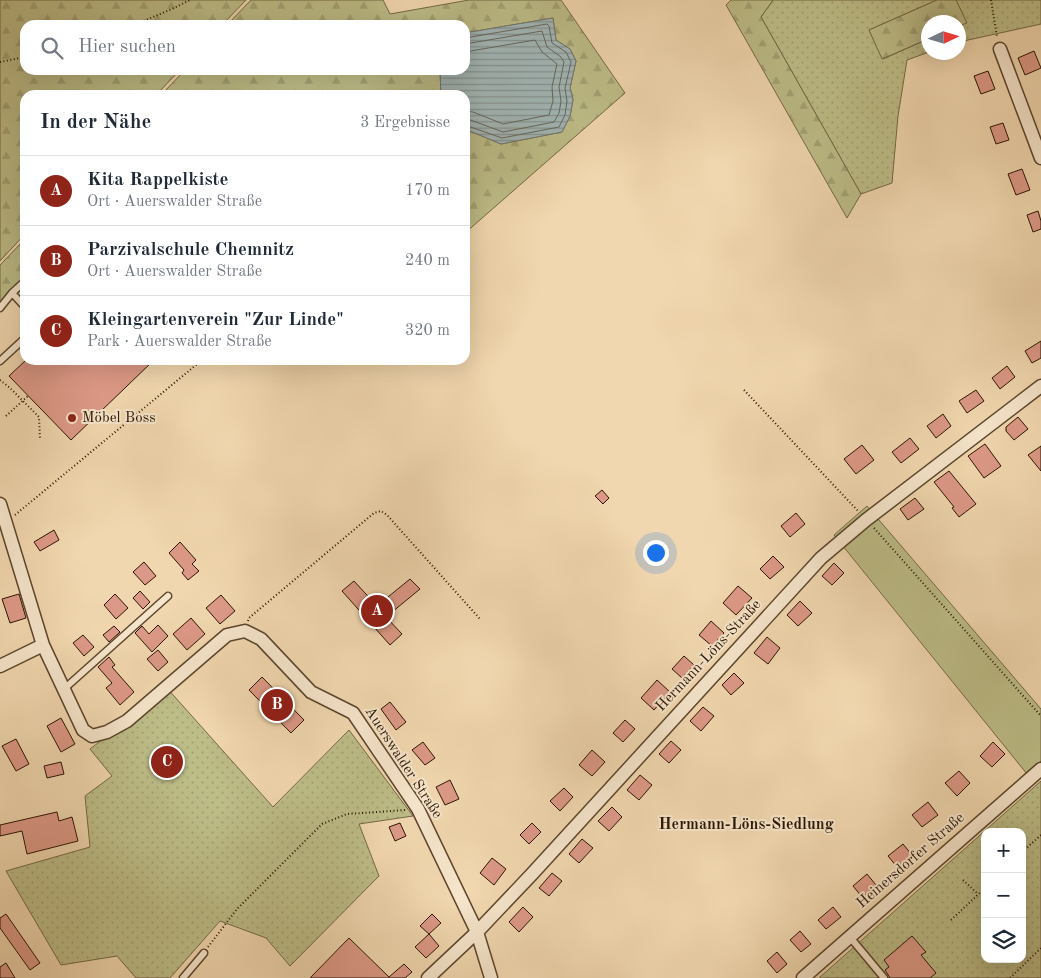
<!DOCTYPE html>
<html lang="de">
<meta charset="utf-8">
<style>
body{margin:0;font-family:"Old Standard TT",serif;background:#f6f6f7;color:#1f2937}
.controls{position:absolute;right:15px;bottom:15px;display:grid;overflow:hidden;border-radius:10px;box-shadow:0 5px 20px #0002}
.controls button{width:45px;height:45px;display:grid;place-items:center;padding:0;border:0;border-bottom:1px solid #e0e1e3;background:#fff;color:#1f2937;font:25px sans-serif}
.compass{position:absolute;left:921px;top:15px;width:45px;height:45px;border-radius:50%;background:#fff;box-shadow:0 5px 20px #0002;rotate:86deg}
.you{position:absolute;left:655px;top:552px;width:18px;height:18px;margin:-12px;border:4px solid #fff;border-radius:50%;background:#1a73e8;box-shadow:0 0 0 8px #1a73e833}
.badge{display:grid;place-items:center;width:32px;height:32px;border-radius:50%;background:#8f2418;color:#fff;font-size:16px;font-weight:700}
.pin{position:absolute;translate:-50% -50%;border:2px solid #fff;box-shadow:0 1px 5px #0006}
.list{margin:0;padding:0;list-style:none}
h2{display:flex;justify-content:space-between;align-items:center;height:65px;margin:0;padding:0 20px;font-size:21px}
h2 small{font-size:16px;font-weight:400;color:#747a83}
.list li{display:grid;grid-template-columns:32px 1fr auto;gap:15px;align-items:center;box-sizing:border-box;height:70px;padding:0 20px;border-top:1px solid #e0e1e3}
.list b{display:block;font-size:19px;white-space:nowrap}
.list p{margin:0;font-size:16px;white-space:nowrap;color:#747a83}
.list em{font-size:16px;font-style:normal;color:#747a83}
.icon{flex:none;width:28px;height:28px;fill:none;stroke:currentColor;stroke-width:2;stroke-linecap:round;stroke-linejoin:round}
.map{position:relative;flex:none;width:1041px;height:978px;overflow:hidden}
.search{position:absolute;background:#fff;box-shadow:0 5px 20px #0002;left:20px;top:20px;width:450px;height:55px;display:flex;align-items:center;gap:12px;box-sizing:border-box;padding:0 18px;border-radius:15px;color:#747a83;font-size:19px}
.panel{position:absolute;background:#fff;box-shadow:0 5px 20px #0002;left:20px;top:90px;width:450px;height:275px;border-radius:15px}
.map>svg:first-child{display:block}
.grass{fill:url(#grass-dots);stroke:#746945;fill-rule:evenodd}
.forest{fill:url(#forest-firs);stroke:#746945}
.park{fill:#bdbd88;stroke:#746945}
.water{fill:url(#water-rules);stroke:#72766f}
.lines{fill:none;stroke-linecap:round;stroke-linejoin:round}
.shore{stroke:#66665c;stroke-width:1}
.building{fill:#dd9987;stroke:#2b1502}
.service-casing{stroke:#5c462d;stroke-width:9}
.minor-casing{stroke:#5c462d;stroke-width:15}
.path{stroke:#2b1502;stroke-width:2;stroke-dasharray:1 2.5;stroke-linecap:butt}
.service{stroke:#f6e5cb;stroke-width:6}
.minor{stroke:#f6e5cb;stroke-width:12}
.poi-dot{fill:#8f2418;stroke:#f6e5cb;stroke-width:2}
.labels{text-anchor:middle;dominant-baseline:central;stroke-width:4;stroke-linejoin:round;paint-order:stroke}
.poi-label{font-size:15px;fill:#2b1502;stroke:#f6e5cb;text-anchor:start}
.street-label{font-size:15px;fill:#2b1502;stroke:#f6e5cb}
.neighbourhood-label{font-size:16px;font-weight:bold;fill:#2b1502;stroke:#f6e5cb}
</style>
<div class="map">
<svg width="1041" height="978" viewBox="0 0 1041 978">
<defs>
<pattern id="grass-dots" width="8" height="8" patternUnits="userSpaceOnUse" patternTransform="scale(1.25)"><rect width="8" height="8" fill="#bdbd88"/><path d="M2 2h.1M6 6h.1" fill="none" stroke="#a3a274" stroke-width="1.8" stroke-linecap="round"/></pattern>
<pattern id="forest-firs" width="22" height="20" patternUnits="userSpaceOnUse" patternTransform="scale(1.25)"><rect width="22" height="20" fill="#bdbd88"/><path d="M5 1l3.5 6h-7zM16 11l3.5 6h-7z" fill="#a3a274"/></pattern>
<pattern id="water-rules" width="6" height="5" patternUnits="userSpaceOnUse" patternTransform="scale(1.25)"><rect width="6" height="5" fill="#a1b6b7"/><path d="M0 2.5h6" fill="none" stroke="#839393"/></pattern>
</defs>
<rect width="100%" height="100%" fill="#f1d7af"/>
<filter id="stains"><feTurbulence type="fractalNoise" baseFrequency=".004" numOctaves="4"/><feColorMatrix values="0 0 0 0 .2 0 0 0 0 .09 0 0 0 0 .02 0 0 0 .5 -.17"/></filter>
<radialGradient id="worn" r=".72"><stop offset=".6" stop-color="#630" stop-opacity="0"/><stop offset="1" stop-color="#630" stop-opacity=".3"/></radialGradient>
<path class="grass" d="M773,0H937L869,30L883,59L928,39L929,52L907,60L898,116L892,183L861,194L761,17Z
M956,0H1041V24L959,42V26L966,22Z
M166,687L273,807L349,730L413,816L359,824L379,876L290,966L266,938L220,921L170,978H136L117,956L61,965L6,871L90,847L85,796L112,776L90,749L127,721Z
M1041,781V978H819ZM985,832H1022V959H985Z"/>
<path class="forest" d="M0,0H246L222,25H25V70H180L156,95H25V234L0,261Z
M251,0H383L390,14L469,0H561L625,93L465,233V129L501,144L562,132L570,116L573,100L570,88L576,61L570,49L556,40L553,18L465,33V25H227Z
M731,0H773L761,17L861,194L847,218L726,5Z
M937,0H956L967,23L959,26L958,22H928V39L882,59L869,30Z
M185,70H440L441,95H161Z
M25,239V281L0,304V265Z"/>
<path class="park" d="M867,506L1041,709V761L1027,774L834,535Z"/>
<path class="water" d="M553,18L556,40L570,49L576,61L570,88L573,100L570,116L562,132L501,144L465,129V95H441L440,70H465V33Z"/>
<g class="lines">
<path class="shore" d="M465,38L547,24L549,26L552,43L566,52L571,62L565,88L567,101L565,115L559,127L502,138L465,125
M465,44L542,31L547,47L561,57L564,62L559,87L561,101L559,113L554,122L503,132L465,118
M465,52L535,40L542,52L557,64L552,87L553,101L549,115L503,124L473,112L465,111"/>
</g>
<path class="building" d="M1034,51L1041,68L1025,75L1018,58Z
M988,71L995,89L981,94L974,76Z
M1003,123L1009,140L996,144L990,127Z
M1022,169L1030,190L1016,195L1008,174Z
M1038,211L1041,221V229L1033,232L1027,215Z
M1041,341V358L1032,363L1025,351Z
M26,360H154L71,440L9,376Z
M1007,366L1015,377L1000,389L992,378Z
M976,390L984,401L967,413L959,401Z
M943,414L951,426L936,438L927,426Z
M1018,417L1028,429L1014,440L1006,431V427Z
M910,438L919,449L901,463L892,452Z
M985,444L1001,466L984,478L968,456Z
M862,445L874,460L856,474L844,459Z
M1041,446V471L1028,455Z
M949,471L976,504L959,517L952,508L954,507L934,482Z
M602,490L609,498L603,504L595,496Z
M915,498L924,509L908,520L900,509Z
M796,513L805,524L790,537L781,526Z
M54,530L59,540L40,551L34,542Z
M180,542L196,560L192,564L199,571L188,580L182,573L184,570L169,553Z
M773,556L784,567L770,579L760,569Z
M144,562L156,576L145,585L133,572Z
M834,563L844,573L832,585L822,576Z
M410,579L420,589L386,617L402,634L390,645L342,591L354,581L377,606Z
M738,586L752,598L736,615L723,603Z
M140,591L150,602L143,609L133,598Z
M19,594L26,618L10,623L2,599Z
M115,594L128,608L116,619L104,605Z
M221,595L235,611L220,624L206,608Z
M800,601L812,613L798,626L787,615Z
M191,618L205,634L187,650L173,634Z
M711,621L724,633L712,646L699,635Z
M158,625L168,636L152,652L135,633L142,626L149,634Z
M114,626L120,632L109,642L103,635Z
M83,635L94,647L84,656L73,643Z
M767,637L780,648L768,664L754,653Z
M158,650L168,662L158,671L147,659Z
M684,656L694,665L682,678L672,669Z
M109,657L115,665L112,667L134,692L120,705L106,688L112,683L98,667Z
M734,673L744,683L731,695L722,685Z
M262,677L304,720L291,733L249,690Z
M657,680L670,692L654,710L641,698Z
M390,702L406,722L396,730L381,709Z
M703,707L714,716L701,731L690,721Z
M61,718L75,744L61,752L47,726Z
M625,720L635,729L623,742L613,733Z
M16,739L29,764L16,771L2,746Z
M671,741L681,750L669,763L659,754Z
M423,742L435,758L425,765L412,750Z
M993,742L1005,754L992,767L980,756Z
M592,750L605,762L592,776L579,765Z
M61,762L64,774L47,778L44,766Z
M959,771L970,783L957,796L945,783Z
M640,775L652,785L639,800L627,790Z
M450,780L459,799L445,805L436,787Z
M564,788L573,797L560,811L550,801Z
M928,802L938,815L922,827L912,815Z
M612,807L622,817L609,831L598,821Z
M57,812L59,821L72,817L78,841L27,854L22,831L0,836V825Z
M400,823L406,836L395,841L389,827Z
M532,823L541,832L529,844L520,835Z
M582,839L593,848L579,863L569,854Z
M903,844L912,855L897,867L888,856Z
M492,858L506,869L494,885L480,873Z
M552,873L562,881L549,896L539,888Z
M867,874L876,885L862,897L853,886Z
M523,907L533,917L519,932L509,922Z
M833,907L841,917L826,929L818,920Z
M6,914L40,963L30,970L0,928V918Z
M432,914L441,923L429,934L420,926Z
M800,931L811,944L801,952L790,940Z
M429,934L439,946L426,958L415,947Z
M912,936L926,952L921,955L936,973L930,978H890L885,970L889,967L884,960Z
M349,938L389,977L404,964L412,972L405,978H310Z
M777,952L787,964L777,973L767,961Z
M6,963L15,978H0V967Z"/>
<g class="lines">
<defs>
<path id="service" d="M12,293L25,307
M0,308L12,293L25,281
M0,361L25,338
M64,689L168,596
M849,936L884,978
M183,978L204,953"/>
<path id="minor" d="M1000,49L1041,158
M0,504L43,645L83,730L92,736L107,732L127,721L227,635L245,631L261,639L311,692L353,713L418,809L477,932L491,978
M0,666L43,645
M428,978L477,932L532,874L821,558L866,520L1041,386
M803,978L1041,769"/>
</defs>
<use href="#service" class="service-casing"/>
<use href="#minor" class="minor-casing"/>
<path class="path" d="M991,0L997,37
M134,25L172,9L190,0
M0,62L25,57
M0,380L10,388L39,417L40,439
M744,390L859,512
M6,416L28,396
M15,515L202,360
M874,528L1041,716
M248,621L249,618L374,513L381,511L387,515L480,619
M1022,852L1041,835
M963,880L978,894
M951,920L985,888
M208,947L237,909L322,824L347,814L405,810
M1010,978L1041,948"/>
<use href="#service" class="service"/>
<use href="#minor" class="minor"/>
</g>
<circle class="poi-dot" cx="72" cy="418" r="5"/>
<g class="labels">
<g class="poi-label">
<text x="82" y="418">Möbel Boss</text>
</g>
<g class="street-label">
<text transform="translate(709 656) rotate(-47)">Hermann-Löns-Straße</text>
<text transform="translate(403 763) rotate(57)">Auerswalder Straße</text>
<text transform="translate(911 861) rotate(-41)">Heinersdorfer Straße</text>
</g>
<g class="neighbourhood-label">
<text x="746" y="825">Hermann-Löns-Siedlung</text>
</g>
</g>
<rect width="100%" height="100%" filter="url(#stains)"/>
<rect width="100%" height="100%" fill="url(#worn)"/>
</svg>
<div class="controls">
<button>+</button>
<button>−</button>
<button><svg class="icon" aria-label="layers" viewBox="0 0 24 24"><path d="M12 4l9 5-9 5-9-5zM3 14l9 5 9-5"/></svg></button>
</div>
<svg class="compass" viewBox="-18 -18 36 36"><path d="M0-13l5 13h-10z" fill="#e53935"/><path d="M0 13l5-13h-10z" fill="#747a83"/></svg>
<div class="you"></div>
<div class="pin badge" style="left:377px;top:611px">A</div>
<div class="pin badge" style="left:277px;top:705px">B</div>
<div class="pin badge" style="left:167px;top:762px">C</div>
<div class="search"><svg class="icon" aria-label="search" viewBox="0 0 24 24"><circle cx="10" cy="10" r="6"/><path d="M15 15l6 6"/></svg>Hier suchen</div>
<section class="panel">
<h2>In der Nähe<small>3 Ergebnisse</small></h2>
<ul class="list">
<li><span class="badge">A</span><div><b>Kita Rappelkiste</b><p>Ort · Auerswalder Straße</p></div><em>170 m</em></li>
<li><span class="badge">B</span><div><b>Parzivalschule Chemnitz</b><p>Ort · Auerswalder Straße</p></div><em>240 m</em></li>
<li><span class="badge">C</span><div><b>Kleingartenverein &quot;Zur Linde&quot;</b><p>Park · Auerswalder Straße</p></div><em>320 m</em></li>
</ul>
</section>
</div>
